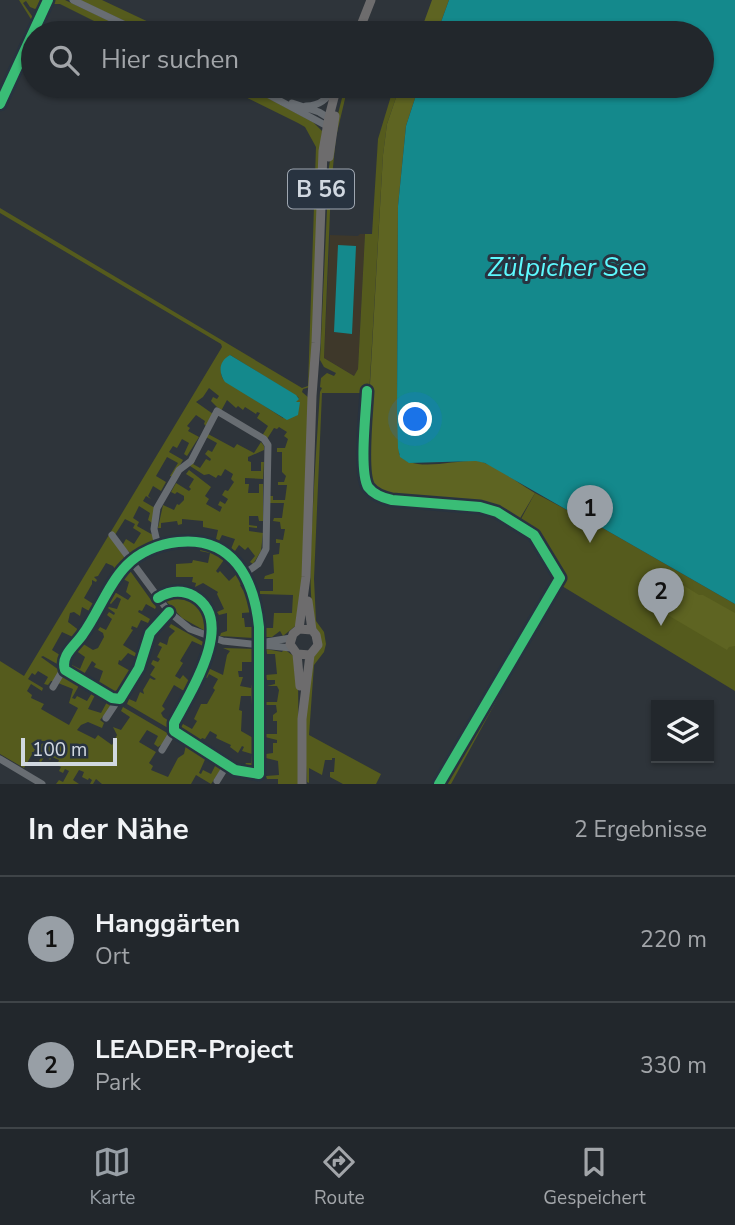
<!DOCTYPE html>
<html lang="de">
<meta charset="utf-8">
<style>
body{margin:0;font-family:"Nunito Sans",sans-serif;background:#2e3338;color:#f1f3f6}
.controls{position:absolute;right:21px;bottom:21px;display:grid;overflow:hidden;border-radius:0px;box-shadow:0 2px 5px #0004}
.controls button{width:63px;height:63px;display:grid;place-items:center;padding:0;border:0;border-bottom:2px solid #3f4448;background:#22272c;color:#f1f3f6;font:35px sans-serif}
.scale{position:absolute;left:21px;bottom:18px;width:96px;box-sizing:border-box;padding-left:7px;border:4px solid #d1d8e0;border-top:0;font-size:19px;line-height:24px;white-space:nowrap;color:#d1d8e0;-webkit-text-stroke:5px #283340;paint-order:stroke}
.you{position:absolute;left:416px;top:420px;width:24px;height:24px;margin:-18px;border:5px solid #fff;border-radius:50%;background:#1a73e8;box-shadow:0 0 0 10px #1a73e833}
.badge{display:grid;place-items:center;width:46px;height:46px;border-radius:50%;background:#989fa6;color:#111;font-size:23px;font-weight:700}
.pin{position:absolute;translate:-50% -58px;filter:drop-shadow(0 2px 4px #0008)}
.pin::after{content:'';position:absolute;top:37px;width:24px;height:21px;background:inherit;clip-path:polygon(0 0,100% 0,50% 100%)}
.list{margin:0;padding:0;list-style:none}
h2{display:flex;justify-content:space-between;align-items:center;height:91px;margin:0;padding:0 28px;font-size:30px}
h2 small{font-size:23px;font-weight:400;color:#a2a5a9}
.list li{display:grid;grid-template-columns:46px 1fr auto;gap:21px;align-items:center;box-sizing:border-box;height:126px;padding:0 28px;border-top:2px solid #3f4448}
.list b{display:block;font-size:26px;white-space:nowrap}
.list p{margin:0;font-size:23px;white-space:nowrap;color:#a2a5a9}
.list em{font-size:23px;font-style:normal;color:#a2a5a9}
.icon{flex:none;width:38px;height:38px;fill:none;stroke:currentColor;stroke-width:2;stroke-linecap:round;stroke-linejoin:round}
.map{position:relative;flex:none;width:735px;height:784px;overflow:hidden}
.search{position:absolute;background:#22272c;box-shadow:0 2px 5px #0004;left:21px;right:21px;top:21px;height:77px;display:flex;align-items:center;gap:18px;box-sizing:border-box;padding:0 24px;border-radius:38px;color:#a2a5a9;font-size:26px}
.sheet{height:343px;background:#22272c}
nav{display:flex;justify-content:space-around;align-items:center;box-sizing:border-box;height:98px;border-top:2px solid #3f4448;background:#22272c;font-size:19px;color:#a2a5a9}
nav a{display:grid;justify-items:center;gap:4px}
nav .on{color:#989fa6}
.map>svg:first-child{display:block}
.industrial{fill:#3e382a}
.green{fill:#555b1d;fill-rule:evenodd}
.forest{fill:#5e6422}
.water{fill:#14898c}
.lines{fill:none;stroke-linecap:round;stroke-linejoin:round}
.minor{stroke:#686d72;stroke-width:7}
.major{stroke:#6d6c6d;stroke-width:9}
.cycleway-casing{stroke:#283340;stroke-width:15}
.cycleway{stroke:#3abd76;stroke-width:10}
.labels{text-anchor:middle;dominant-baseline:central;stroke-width:6;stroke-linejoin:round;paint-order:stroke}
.shield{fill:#283340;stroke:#9ea6b0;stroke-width:2}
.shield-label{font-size:23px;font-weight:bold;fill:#d1d8e0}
.water-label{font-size:26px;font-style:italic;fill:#5df8fd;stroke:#283340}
</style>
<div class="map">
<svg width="735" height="784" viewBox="0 0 735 784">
<rect width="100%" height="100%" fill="#2e343a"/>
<path class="industrial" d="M360,234H365L358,369L354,376L324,358L330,235L358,236Z"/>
<path class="green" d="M19,0H43L40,6L35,9L30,7L26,1L23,3L34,19V26L37,28L51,0H65L135,33H118L60,4H53L46,11L36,33H33V39L0,110V97L34,24Z
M80,0H102L172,33H150Z
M223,86H245L313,122L322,131L310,387L303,389L302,392L309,398L303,575L299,623L283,636L280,631L272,637H261V628H273L274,613H292L293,595L260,594V591H273V579H264L265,576L274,573L273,555L279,554L280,543H276V539L283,540L285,529H281L280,522L273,521L274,518H282L284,503H270V496H273V500H285L287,485H278V482H284L286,476L282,472V452H277V448H285L288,439L284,436L287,432L279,427L277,429L274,428L267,439L262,436L268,426L257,418L260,413L257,412L256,414L245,407L243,410L238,406L236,408L227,400L221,411L211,401L213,397L217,399L219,396L209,388L203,397L196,402L213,414L206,426L204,424L205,421L196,415L187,426L190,428L188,431L199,437L187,456L184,454L189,443L182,439L177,448L173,446L169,452L183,460L173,477L170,476L178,463L167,457L156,476L166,482L161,491L153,486L148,496L151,499L146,496L143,501L155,508L152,523L148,520L150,513L139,506L133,518L139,522L137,526L153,535L154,542L133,555L122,546L126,539L134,544L141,533L133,528L135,524L125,519L113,538C124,556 129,554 117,572L113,566L106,563L98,576L94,577L97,580L96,582L92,580V584L84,598L95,605L91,612L82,607L80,616L74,612L70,613L68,622L80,631L75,638L62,632L52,650L63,657L59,665L43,656L41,657L59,670L54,681H51L48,685L44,684L48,677L38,671L35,675L32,673L28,679L43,688L42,691L31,684L27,691L32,695L31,698L44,704L41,709L69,725L78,708L69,703L73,689L58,683L62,675L66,673L81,682L72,698L75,699L77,696L87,701L92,693L95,695L88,709L101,713L107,702L101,698L103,694L112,700L113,704L100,720L104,723L102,728L88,722L81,725L77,730L95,739L98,735L112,745L117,735L113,727L121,730L130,717L121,711L123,707L169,734L164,743L158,747L154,744L158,736L147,730L139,742L156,752L149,763L153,766L151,770L168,777L178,758L184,754L186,745L179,741L181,739L207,755L199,773L201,774L203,770L211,774L217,762L223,767L211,784L196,775L191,784H102L96,779L93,784H90L92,780L89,778L88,780L82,777L84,772L79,770L73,780L79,784H56L59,780L63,782L69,771L65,769L63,773L59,771L61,767L57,765L59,760L52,757L50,760L46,755L41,762L39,761L43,754L37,751L39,747L37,746L24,768L0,754V661L24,676L222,347L221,344L0,213V208L302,388L308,386L316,147L305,127L298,123ZM230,355L298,397L299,399L296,400L283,418L223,379L221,374Z
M345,86H348L336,137L331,187L324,358L354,376L358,369L365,234H372L378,139L394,86H400L387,124L383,155L365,464L393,498L480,504C494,507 509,520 521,519L535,493L567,510L573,511L735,604V691L562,586L528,643L451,784H432L554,577C537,548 528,528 496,515C465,503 370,520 361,480L365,393H322L314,579L316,621L324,632L326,644L324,652L314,665L309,735L381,774L376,784H343L330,777V772H334L335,758H332V760H325L322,775L309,768V783L307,782L304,732L311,659L320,649C308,608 310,569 312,527C314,482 317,437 320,392L322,388L320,387L321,378L327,373L334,376L336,373L324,367L320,360L329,167L336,122Z
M208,434L234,448L237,444L254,453L261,442L264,446V450L248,457V461L251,462V471H261V462H264L263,479L245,478V484H249L248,493H259V484H263V521H259L258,516H249V525L257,526V528L249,527V531L263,533L261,551L253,564L250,562L255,556L248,547L245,550L239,545L235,551L231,549L235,539L222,535L219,541L216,539L218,530L203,527V521L182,519V524L178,525L177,521L161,523V528H158L163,505L174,510L177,504L179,505L184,500V496L177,492L175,494L171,492L176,483L189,491L191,489L189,487L194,479L186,474L189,470L211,487L205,496L209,499L206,504L220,512L222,507L218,505L220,501L225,504L228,499L222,495L225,490L228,491L234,482L231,479L233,474L225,469L221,476L218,475L216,478L209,474L204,475L190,466L193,459L195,461L193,464L200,468L206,459L210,461L211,459L205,454L208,450L212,452L217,443L206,437Z
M202,546L226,557L216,571L218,573L220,571L229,581L240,571L246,581L240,585L243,590L249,587L255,612L242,613V618H244L245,627H256V637L254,638L220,636L221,633L227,631V613L219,615L217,612L224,609L217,594L218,592L203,583L195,587L196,583L192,582L193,577H176V564L192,563L193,560L208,563L210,553L200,551Z
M128,568L156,607L155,609L146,604L142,611L139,610L138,612L150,619L148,623L141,620L137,628L132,626L131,629L133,630L123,645L139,655L138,658L128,653L121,661L119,660L118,664L132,672L121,692L117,690L114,694L98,685L103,671L94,667L96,664L92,661L83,676L70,669L72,665L80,669L85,657L75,650L80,642L93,650L98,648L104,637L103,633L98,630L100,627L106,630L112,619L107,615L109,612L114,615L115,613L108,608L109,607L117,609L121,599L117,597L111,604L107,601L113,591L128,600L131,596L126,592L129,582L121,578L115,585Z
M178,593C201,602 208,608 209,633L182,618L164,599L166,596Z
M171,624L205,643L203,646L192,641L180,661L183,663L175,676L180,679L183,675L189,681L195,670L198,672L184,700L180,698L184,691L174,685L162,706L165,709L161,713L163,717L169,721L173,714L175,716L168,728L127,704L129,699L136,702L140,692L144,694L143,690L150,678L154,680L156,679L150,675L155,667L151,664L153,660L158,662L160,659L157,657L162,647L158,645L160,642L167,645L169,637L175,631L169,627Z
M223,648L256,649V665H253V662H242V671H238L239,677H243L240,686L251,688L252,684H256L254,688L255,705H252L251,696H241L239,710L242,711L241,731L255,739V765H250V770L238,767L240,764L244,766L246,763H251L252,754L242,751L244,747L242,746L238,753L230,747L231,745L216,738L217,735L210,731L205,739L202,738L199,742L179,731L183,724L192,729L197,721L194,719L201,704H207L215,690L213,688L218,679L209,674L207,678L203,676L206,667L223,675L227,655L230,651Z
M266,649L282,652L284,649L295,657L298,674L299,784H278V779H267L266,776L279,775L278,761L266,758V754L273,753V743H277V740L261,736V725H264V734H277V721H273V715L277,712L276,705H265V702H277L279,690L277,686H267L275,684V680H267L265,675L277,674L275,654H267Z"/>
<path class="forest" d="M432,0H449L437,33H420Z
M400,86H419L406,126L398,206L397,384L399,454C411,474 457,459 478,461C495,464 519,484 535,493L519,520L480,504L407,500L380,493L370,486L367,479L366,454L383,155L387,124Z
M662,585L675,589L683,585L699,595H703L735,613V646L729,647L727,650L649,604L648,597Z"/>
<path class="water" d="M449,0H735V604L573,511L567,510L485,463L476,461L409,463L400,457L398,448L397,411L398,206L406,126L419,86H702V33H437Z
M338,245L356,246L352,334L334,332Z
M230,355L296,395L299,399L296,402H300L298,415L287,420L225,382C218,372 219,361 230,355Z"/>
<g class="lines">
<path class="minor" d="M73,0L142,33
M252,86L327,126L332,125
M292,103L319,112L332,120
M306,106C320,106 328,99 334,86
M112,535L169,612L190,629L223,641L291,648
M158,546L154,529L157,508L179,470L191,461L217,411L264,439L268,445L266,549L258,564L244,574
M158,598C169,591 181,589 194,596C237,621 190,693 174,723V731L235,770L259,774V627C254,579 233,536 178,542C159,544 139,552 126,566C109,583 97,615 83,634C76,645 60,655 65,670L112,698L120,699L139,668L150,633L169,612
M266,642L291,638
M53,687L64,668
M106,718L118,700
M162,750L174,730
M0,759L42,784
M217,781L227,765"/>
<path class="major" d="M358,33L371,0
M329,157L335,116
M308,601L312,630L316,635L318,645L310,655L297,654L290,644L293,634L299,629L312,630
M299,629L306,577L312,396L316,343L323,151L329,117L337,86
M297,654L300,686
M302,784V719L310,655"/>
<defs>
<path id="cycleway" d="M0,104L48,0
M367,391C366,412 359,471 368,487C374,495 383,498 392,500L480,507L497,512L534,535L560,578L439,784
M158,598C169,591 181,589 194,596C237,621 190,693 174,723V731L235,770L259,774V627C254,579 233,536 178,542C159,544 139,552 126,566C109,583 97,615 83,634C76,645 60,655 65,670L112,698L120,699L139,668L150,633L169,612"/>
</defs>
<use href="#cycleway" class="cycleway-casing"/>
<use href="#cycleway" class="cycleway"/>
</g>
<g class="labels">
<rect class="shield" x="288" y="169.5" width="66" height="39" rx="5"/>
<g class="shield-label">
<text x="321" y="189">B 56</text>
</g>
<g class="water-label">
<text x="567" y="267">Zülpicher See</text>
</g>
</g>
</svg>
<div class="controls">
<button><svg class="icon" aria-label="layers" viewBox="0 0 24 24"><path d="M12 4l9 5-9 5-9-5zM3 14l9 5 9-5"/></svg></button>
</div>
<div class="scale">100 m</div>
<div class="you"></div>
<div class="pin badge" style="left:590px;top:543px">1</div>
<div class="pin badge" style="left:661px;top:626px">2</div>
<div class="search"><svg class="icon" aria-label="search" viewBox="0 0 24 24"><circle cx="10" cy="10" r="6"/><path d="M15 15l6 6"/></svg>Hier suchen</div>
</div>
<section class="sheet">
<h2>In der Nähe<small>2 Ergebnisse</small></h2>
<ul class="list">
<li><span class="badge">1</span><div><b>Hanggärten</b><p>Ort</p></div><em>220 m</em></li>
<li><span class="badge">2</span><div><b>LEADER-Project</b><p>Park</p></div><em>330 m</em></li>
</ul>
</section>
<nav>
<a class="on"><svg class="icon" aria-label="map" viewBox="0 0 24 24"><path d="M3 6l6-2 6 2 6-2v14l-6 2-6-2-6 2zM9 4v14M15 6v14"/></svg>Karte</a>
<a><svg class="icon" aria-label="directions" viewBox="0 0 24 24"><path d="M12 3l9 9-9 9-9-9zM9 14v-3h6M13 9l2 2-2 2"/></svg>Route</a>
<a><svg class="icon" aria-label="saved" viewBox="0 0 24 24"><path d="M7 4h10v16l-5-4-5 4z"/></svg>Gespeichert</a>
</nav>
